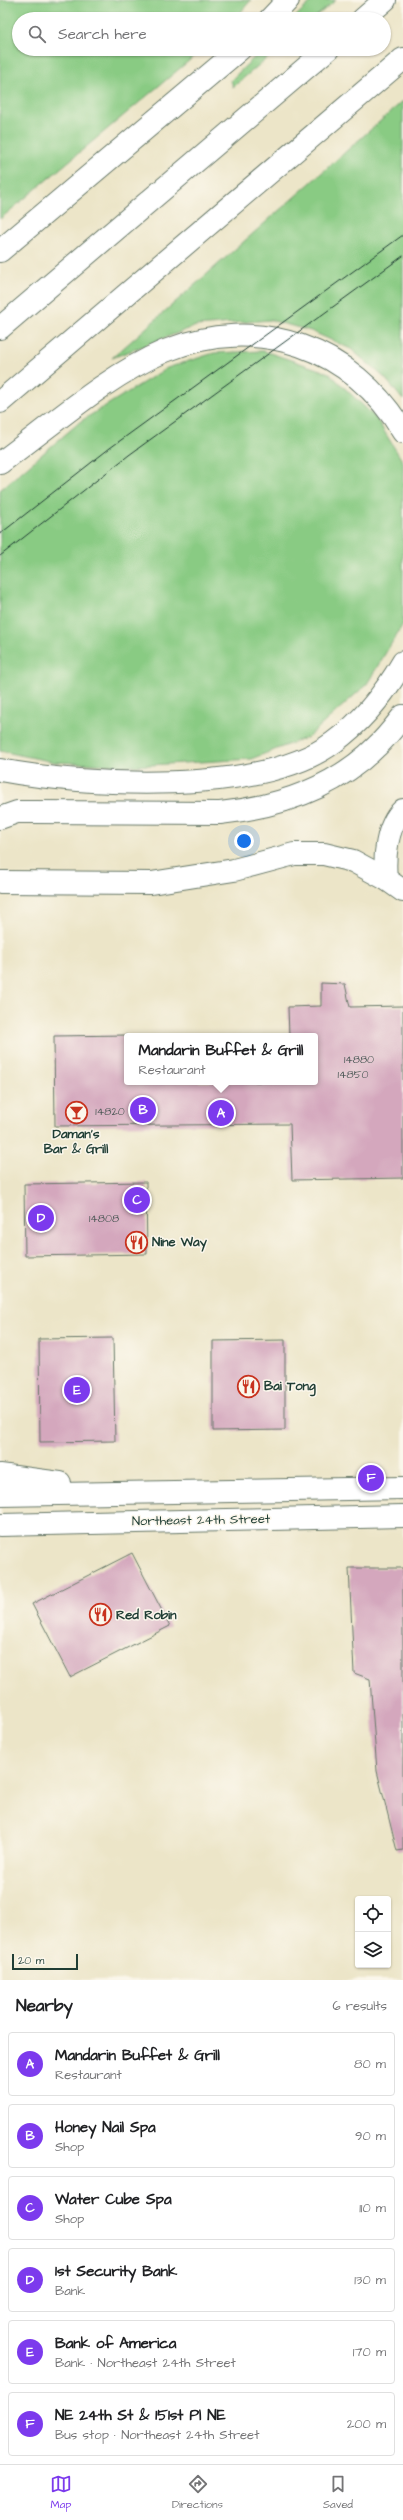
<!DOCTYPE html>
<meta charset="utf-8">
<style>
body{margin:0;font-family:"Architects Daughter",sans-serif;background:#f2f2f2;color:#202124}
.controls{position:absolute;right:12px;bottom:12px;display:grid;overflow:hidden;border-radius:4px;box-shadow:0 1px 3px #0004}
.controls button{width:36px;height:36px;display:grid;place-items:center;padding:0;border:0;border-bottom:1px solid #e0e0e0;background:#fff;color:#202124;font:20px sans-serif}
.scale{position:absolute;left:12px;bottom:10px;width:66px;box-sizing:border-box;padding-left:4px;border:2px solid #1f3d34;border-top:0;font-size:11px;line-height:14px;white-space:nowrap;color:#1f3d34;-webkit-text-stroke:3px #fbf7ec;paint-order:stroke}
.you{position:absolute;left:244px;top:841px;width:14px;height:14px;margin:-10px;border:3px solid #fff;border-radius:50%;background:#1a73e8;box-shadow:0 0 0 6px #1a73e833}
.badge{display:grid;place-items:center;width:26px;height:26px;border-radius:50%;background:#7c3aed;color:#fff;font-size:13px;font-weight:700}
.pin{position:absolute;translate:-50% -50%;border:2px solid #fff;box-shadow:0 1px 4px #0006}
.popup{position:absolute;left:124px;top:1033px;width:194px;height:52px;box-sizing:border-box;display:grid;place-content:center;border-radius:4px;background:#fff;filter:drop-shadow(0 1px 3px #0005);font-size:13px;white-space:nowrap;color:#757577}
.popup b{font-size:15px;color:#202124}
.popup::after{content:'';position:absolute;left:50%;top:100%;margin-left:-8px;border:8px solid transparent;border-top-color:#fff}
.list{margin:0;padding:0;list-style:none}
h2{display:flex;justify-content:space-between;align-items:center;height:52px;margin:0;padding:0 16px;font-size:17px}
h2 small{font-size:13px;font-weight:400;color:#757577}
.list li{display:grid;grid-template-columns:26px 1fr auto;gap:12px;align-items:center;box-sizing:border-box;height:64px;margin:0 8px 8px;padding:0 8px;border:1px solid #e0e0e0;border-radius:4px}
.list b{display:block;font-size:15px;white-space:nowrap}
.list p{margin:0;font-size:13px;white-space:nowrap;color:#757577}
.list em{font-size:13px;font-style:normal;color:#757577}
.icon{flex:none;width:22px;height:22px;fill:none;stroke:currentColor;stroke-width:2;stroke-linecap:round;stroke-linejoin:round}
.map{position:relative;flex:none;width:403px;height:1980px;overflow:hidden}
.search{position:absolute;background:#fff;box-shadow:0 1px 3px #0004;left:12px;right:12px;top:12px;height:44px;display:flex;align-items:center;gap:10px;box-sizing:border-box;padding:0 14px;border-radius:22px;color:#757577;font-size:15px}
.sheet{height:484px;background:#fff}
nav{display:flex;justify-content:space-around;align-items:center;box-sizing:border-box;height:56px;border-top:1px solid #e0e0e0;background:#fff;font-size:11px;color:#757577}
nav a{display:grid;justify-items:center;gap:2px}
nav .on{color:#7c3aed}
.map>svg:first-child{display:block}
.green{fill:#89cb83;stroke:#54845c}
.building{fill:#d4a7bd}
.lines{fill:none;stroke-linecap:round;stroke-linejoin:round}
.tertiary-casing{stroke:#677868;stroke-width:24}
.secondary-casing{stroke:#677868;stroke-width:24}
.motorway-casing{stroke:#677868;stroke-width:24}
.tertiary{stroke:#fff;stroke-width:22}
.secondary{stroke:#fff;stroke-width:22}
.motorway{stroke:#fff;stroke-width:22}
.tram{stroke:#1f3d34;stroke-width:1}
.labels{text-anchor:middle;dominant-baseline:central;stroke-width:3;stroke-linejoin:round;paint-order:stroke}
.number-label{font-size:11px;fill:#4c5856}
.poi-label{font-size:13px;font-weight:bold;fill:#1f3d34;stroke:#fbf7ec;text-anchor:start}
.street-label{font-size:13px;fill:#1f3d34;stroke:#fbf7ec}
</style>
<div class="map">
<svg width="403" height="1980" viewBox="0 0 403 1980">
<rect width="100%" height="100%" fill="#fbf7ec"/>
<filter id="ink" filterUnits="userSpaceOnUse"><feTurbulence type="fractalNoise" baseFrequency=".025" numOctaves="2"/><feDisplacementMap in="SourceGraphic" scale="8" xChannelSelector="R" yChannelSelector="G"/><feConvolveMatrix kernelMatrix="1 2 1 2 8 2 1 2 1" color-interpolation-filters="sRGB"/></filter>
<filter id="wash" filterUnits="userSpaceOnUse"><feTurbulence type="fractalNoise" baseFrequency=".012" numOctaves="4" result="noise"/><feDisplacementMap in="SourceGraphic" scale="16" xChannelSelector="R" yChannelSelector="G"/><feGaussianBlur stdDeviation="0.9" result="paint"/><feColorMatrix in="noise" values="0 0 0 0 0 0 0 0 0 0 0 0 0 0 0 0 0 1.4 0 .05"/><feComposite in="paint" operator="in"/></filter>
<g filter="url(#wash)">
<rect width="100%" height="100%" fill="#ece5c8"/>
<path class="green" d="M0,0H251L235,19H19V49H203L0,219Z
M313,0H336L313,19H293Z
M263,49H278L233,87L231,80Z
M403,101V400L385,378L351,349L311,331L270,320L196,326L112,358Z
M264,351L329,373L376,418L403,462V624L367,684L308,737L251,759L133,766L54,762L0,751V490L81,421L167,368L214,353Z"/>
<g id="blocks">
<path class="building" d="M321,983L345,984L350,1007L403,1006V1178L292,1180L290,1124L55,1126L54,1036L127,1035V1082H315V1036H289L288,1007L321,1006Z
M146,1182L147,1254L25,1256L24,1184Z
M113,1338L115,1441L40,1442L39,1339Z
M285,1340V1430L213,1431V1341Z
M132,1553L170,1626L70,1677L32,1604Z
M349,1568H403V1850L397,1851L377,1771L370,1679L354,1673Z"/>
</g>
</g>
<g filter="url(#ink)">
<use href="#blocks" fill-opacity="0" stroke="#677868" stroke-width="1"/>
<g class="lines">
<defs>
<path id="tertiary" d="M403,810C386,826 384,858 386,879L403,891"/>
<path id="secondary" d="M0,1475L60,1483
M0,1495L403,1488
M0,1525L403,1516"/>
<path id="motorway" d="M270,19L288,0
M363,19L385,0
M0,251L240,49
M0,328L328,49
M0,402L403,59
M0,463C51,426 106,376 165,351C257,313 353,347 403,432
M0,770C85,786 263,796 334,742C363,721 385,693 403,662
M0,818L17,812H32L220,813C278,807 335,788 377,746C387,737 395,726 403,716
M0,882L151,883L234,870L294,854H324L353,861L386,879"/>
</defs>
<use href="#tertiary" class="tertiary-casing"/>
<use href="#secondary" class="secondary-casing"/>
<use href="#motorway" class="motorway-casing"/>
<use href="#tertiary" class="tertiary"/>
<use href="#secondary" class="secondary"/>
<use href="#motorway" class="motorway"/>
<path class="tram" d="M0,534L110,448L403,235
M0,556L129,455L403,256"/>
</g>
</g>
<defs>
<symbol id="bar-ring" viewBox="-11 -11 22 22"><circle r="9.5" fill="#fbf7ec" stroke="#c8321e" stroke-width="1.5"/><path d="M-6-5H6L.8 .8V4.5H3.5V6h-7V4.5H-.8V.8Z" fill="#c8321e"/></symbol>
<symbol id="restaurant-ring" viewBox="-11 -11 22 22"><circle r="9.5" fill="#fbf7ec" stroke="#c8321e" stroke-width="1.5"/><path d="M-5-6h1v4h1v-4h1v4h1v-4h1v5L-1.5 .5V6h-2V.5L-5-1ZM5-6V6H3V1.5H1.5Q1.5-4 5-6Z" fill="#c8321e"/></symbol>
</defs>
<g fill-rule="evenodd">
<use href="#bar-ring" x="64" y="1100" width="25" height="25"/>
<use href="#restaurant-ring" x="124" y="1230" width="25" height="25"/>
<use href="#restaurant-ring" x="236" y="1374" width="25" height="25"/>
<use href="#restaurant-ring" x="88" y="1602" width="25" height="25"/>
</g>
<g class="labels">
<g class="number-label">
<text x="359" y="1059">14880</text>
<text x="353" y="1074">14850</text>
<text x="110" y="1111">14820</text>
<text x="104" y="1218">14808</text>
</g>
<g class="poi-label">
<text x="76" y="1134" text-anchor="middle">Daman's<tspan x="76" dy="15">Bar &amp; Grill</tspan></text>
<text x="152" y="1242">Nine Way</text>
<text x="264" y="1386">Bai Tong</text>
<text x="116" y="1615">Red Robin</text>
</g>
<g class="street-label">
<text transform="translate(201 1520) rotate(-1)">Northeast 24th Street</text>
</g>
</g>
</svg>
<div class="controls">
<button><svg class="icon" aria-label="locate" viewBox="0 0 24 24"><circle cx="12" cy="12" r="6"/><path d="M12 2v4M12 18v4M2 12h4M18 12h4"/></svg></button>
<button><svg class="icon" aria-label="layers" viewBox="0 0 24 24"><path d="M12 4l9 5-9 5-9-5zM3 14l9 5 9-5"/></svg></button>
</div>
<div class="scale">20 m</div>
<div class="you"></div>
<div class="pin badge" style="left:221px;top:1113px">A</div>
<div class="popup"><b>Mandarin Buffet &amp; Grill</b>Restaurant</div>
<div class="pin badge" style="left:143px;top:1110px">B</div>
<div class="pin badge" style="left:137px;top:1200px">C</div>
<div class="pin badge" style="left:41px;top:1218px">D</div>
<div class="pin badge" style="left:77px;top:1390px">E</div>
<div class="pin badge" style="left:371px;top:1478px">F</div>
<div class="search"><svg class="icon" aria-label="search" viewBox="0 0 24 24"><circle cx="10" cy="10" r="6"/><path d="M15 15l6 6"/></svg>Search here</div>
</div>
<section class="sheet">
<h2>Nearby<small>6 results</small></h2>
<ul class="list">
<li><span class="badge">A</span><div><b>Mandarin Buffet &amp; Grill</b><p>Restaurant</p></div><em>80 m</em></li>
<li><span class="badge">B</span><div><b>Honey Nail Spa</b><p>Shop</p></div><em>90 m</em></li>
<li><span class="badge">C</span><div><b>Water Cube Spa</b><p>Shop</p></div><em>110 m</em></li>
<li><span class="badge">D</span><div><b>1st Security Bank</b><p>Bank</p></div><em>130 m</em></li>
<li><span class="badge">E</span><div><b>Bank of America</b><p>Bank · Northeast 24th Street</p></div><em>170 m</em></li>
<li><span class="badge">F</span><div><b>NE 24th St &amp; 151st Pl NE</b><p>Bus stop · Northeast 24th Street</p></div><em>200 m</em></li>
</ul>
</section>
<nav>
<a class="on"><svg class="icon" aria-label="map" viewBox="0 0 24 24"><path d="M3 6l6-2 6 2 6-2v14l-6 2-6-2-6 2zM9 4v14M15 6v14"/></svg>Map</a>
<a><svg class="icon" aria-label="directions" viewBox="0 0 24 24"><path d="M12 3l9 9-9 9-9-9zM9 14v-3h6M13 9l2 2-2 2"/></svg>Directions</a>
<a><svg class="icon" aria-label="saved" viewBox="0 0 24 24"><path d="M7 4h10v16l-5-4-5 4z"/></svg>Saved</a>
</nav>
